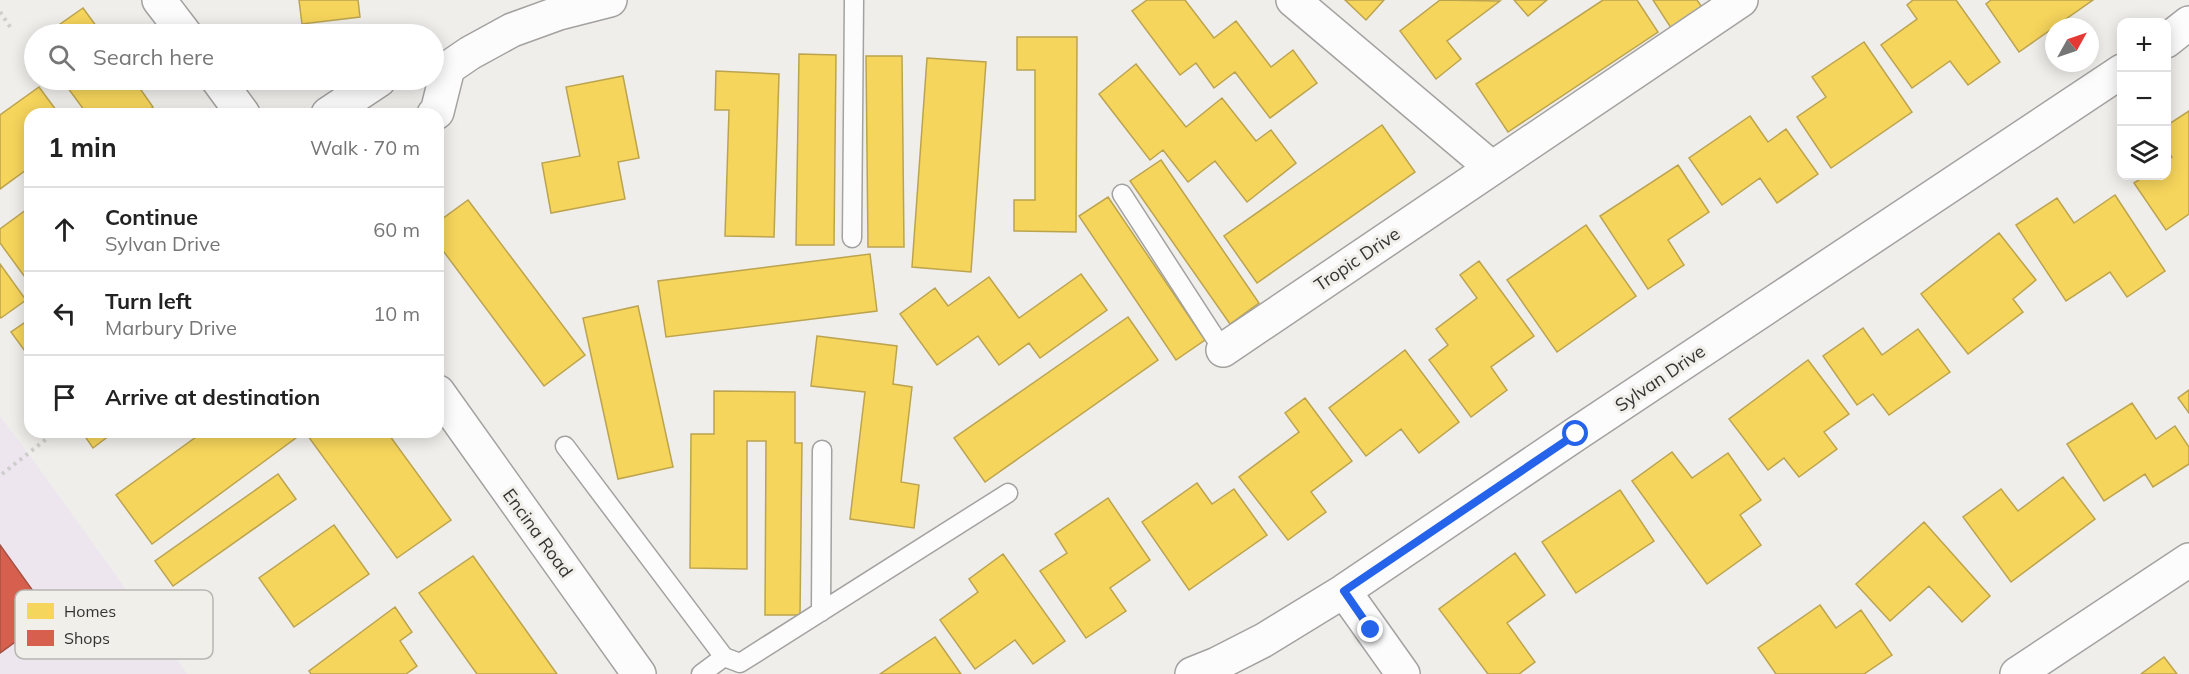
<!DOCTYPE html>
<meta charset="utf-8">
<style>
body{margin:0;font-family:Mulish,sans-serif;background:#f2f2f2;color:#222}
.controls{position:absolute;right:18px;top:18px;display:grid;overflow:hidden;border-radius:12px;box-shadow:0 3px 15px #0003}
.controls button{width:54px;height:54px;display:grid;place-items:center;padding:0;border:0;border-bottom:2px solid #e0e0e0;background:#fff;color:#222;font:30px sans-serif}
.compass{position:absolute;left:2045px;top:18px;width:54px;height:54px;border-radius:50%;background:#fff;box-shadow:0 3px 15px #0003;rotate:50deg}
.stop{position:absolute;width:18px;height:18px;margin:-14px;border:4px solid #2563eb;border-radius:50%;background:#fff}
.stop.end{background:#2563eb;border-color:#fff;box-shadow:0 2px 6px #0008}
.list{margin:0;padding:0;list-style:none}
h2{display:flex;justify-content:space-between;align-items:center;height:78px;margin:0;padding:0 24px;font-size:26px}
h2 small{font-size:20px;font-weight:400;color:#767676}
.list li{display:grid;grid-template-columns:39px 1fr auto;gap:18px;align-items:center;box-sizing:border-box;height:84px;padding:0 24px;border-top:2px solid #e0e0e0}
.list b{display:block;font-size:22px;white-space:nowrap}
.list p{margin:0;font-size:20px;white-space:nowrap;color:#767676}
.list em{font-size:20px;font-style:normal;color:#767676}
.icon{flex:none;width:33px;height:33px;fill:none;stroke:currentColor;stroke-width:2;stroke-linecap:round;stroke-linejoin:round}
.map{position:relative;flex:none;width:2189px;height:674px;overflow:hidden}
.search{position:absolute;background:#fff;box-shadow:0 3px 15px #0003;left:24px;top:24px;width:420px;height:66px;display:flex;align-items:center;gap:15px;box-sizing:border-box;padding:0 21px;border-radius:33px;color:#767676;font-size:22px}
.panel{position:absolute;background:#fff;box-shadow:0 3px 15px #0003;left:24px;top:108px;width:420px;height:330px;border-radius:18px}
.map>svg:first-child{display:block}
.commercial{fill:#ede6ef}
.homes{fill:#f6d55c;stroke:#bca44f;stroke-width:1.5}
.shops{fill:#d6604d;stroke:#a55245;stroke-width:1.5}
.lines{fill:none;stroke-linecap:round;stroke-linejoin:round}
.service-casing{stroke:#a3a2a0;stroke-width:21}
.minor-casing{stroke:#a3a2a0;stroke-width:36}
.path{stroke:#cececd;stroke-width:4;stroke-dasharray:3 4.5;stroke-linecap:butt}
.service{stroke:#fdfcfc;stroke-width:18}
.minor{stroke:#fdfcfc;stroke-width:33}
.route{stroke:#2563eb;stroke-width:8}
.labels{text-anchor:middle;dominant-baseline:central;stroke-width:6;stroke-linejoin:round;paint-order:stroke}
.street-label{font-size:18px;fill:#333331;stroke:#f0efea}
.key{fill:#f0efea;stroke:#b7b7b2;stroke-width:1.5}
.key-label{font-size:16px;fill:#333331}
</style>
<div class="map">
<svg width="2189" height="674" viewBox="0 0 2189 674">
<rect width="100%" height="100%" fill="#efeeeb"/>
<path class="commercial" d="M0,416L30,456L187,674H0Z"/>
<path class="homes" d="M299,0H358L360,17L302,24Z
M1147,0H1185L1214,38L1236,21L1271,67L1293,50L1317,83L1270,118L1235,72L1214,88L1196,63L1180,75L1132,11Z
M1345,0H1384L1366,20Z
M1440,0L1500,1L1447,41L1461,59L1436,79L1400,31Z
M1514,0H1547L1528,16Z
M1603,0H1637L1658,32L1508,132L1476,84Z
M1653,0H1697L1704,10L1673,31Z
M1913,0H1956L2000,62L1968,85L1950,61L1912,88L1881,45L1917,19L1907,5Z
M1991,0H2093L2019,52L1986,4Z
M83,8L102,34H46Z
M1017,37H1077L1076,232L1014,231V200H1035V70H1017Z
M1864,42L1912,112L1831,168L1797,117L1826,97L1812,77Z
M799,54L836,55L834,245H796Z
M866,56H902L904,247H868Z
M927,58L986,62L971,272L912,267Z
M1136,64L1186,127L1222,98L1256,141L1271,130L1296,163L1247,202L1215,161L1188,182L1163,150L1150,160L1099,94Z
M716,71L779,74L774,237L725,236L729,110H715Z
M623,76L639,158L618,162L625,199L551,213L542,163L580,156L566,87Z
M62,80H134L153,107L143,114H87Z
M39,87L59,114H30V167L0,189V115Z
M2189,111V214L2166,230L2134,183L2145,176H2166V161L2172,157L2166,149V126Z
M1750,116L1768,142L1786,129L1818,174L1777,203L1760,178L1722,205L1689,158Z
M1382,125L1415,172L1257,283L1224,236Z
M1161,160L1259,303L1230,324L1130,181Z
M1678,165L1709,212L1668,240L1684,265L1648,289L1600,216Z
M2115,195L2165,271L2127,297L2110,272L2066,301L2016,225L2057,198L2074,223Z
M1108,197L1205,340L1176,360L1079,216Z
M468,200L585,355L544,386L438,244V222Z
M30,207V284L0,243V229Z
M1586,225L1636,296L1557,352L1507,280Z
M1999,233L2036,280L2013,299L2023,312L1968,354L1921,294Z
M870,254L877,311L666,337L658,281Z
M1479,261L1534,336L1491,367L1507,390L1471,417L1429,360L1448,345L1436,329L1477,298L1460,275Z
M0,264L26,300L1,318L0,316Z
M1081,274L1107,310L1040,358L1029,343L999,365L978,336L937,365L900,314L935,288L948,306L989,277L1019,318Z
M638,306L673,467L618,479L583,318Z
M1128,317L1158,360L985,482L954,438Z
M30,319V358L11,332Z
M1863,328L1882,355L1918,329L1950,372L1889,415L1873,394L1857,405L1823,356Z
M817,336L897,346L893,384L912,387L901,482L919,485L914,528L850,519L865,392L811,386Z
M1405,350L1459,422L1419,453L1401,429L1366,456L1329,408Z
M1808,360L1849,414L1824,432L1837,449L1799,477L1784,458L1768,470L1729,419Z
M2189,390V413L2178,398Z
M714,391L795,392V443H802L800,615H765L766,441H747V569L690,568L691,434H714Z
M1305,398L1352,461L1311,492L1326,512L1288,540L1239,477L1299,432L1285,413Z
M2132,403L2156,439L2175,426L2189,447V464L2153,487L2145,474L2104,501L2067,444Z
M82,432H114L93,448Z
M203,432H304L152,544L116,495Z
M305,432H387L451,520L397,558Z
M1672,452L1692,478L1728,453L1761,500L1740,515L1761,545L1707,584L1632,481Z
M278,474L296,499L173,586L155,561Z
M2063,477L2095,519L2011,582L1963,517L2001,489L2018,511Z
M1197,483L1212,504L1234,489L1267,535L1189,590L1142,522Z
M1620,490L1654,541L1576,593L1542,542Z
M1108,498L1150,560L1110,588L1126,611L1086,638L1040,571L1067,553L1055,534Z
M1924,522L1990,596L1962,622L1929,586L1890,621L1856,584Z
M334,525L369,574L294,627L259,578Z
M1515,553L1545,595L1507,623L1535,662L1519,674H1488L1439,609Z
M1003,554L1065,641L1033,664L1015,640L975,669L940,620L978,592L969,579Z
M473,556L557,674H477L419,593Z
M1820,605L1836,628L1861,610L1892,655L1864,674H1776L1758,648Z
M395,607L412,632L400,641L417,666L406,674H311L309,671Z
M935,637L961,674H880Z
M2164,657L2177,674H2141Z"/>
<path class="shops" d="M0,545L51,616L0,653Z"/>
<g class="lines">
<defs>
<path id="service" d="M1122,194L1223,350
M852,238L854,0
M565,446L724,657
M821,612L822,450
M701,674L724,657L740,663L1008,493"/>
<path id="minor" d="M159,0L185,34
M1293,0L1492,168
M2166,41L2189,23
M218,80L243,114
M328,114L379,80
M434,114L437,112L448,68L470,53L512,30L559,13L610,0
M1223,350L1741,0
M438,392L639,674
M1344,591L1403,674
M1192,674L1217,664L1264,640L1344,591L1576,434L2122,71
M2017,674L2189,560"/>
</defs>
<use href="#service" class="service-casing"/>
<use href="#minor" class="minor-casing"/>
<path class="path" d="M0,12L11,28
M2,474L54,433"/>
<use href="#service" class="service"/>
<use href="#minor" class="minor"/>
</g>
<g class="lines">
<path class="route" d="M1371,630L1344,591L1576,434"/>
</g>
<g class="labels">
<g class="street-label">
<text transform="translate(1357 259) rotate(-34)">Tropic Drive</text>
<text transform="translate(1660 378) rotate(-34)">Sylvan Drive</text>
<text transform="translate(538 533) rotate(54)">Encina Road</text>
</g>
</g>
<rect x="15" y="590" width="198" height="69" rx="9" class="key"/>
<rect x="27" y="603" width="27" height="16" fill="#f6d55c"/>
<rect x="27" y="630" width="27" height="16" fill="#d6604d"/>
<g class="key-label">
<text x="64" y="617">Homes</text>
<text x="64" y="644">Shops</text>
</g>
</svg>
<div class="controls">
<button>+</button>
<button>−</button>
<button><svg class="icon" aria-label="layers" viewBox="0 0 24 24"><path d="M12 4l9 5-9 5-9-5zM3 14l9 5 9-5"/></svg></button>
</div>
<svg class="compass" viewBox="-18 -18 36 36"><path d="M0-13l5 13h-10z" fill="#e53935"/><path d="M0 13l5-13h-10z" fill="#767676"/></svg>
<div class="stop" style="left:1576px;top:434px"></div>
<div class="stop end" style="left:1371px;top:630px"></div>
<div class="search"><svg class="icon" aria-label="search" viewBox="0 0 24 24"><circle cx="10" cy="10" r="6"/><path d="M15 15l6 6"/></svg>Search here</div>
<section class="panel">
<h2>1 min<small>Walk · 70 m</small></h2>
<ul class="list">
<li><svg class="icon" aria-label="ahead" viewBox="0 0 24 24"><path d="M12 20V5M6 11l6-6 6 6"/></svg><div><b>Continue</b><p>Sylvan Drive</p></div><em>60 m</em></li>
<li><svg class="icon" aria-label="left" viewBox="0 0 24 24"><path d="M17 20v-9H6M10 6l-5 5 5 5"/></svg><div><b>Turn left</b><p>Marbury Drive</p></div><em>10 m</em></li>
<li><svg class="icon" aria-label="arrive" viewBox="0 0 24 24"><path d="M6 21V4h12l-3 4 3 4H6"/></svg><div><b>Arrive at destination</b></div></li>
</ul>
</section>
</div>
